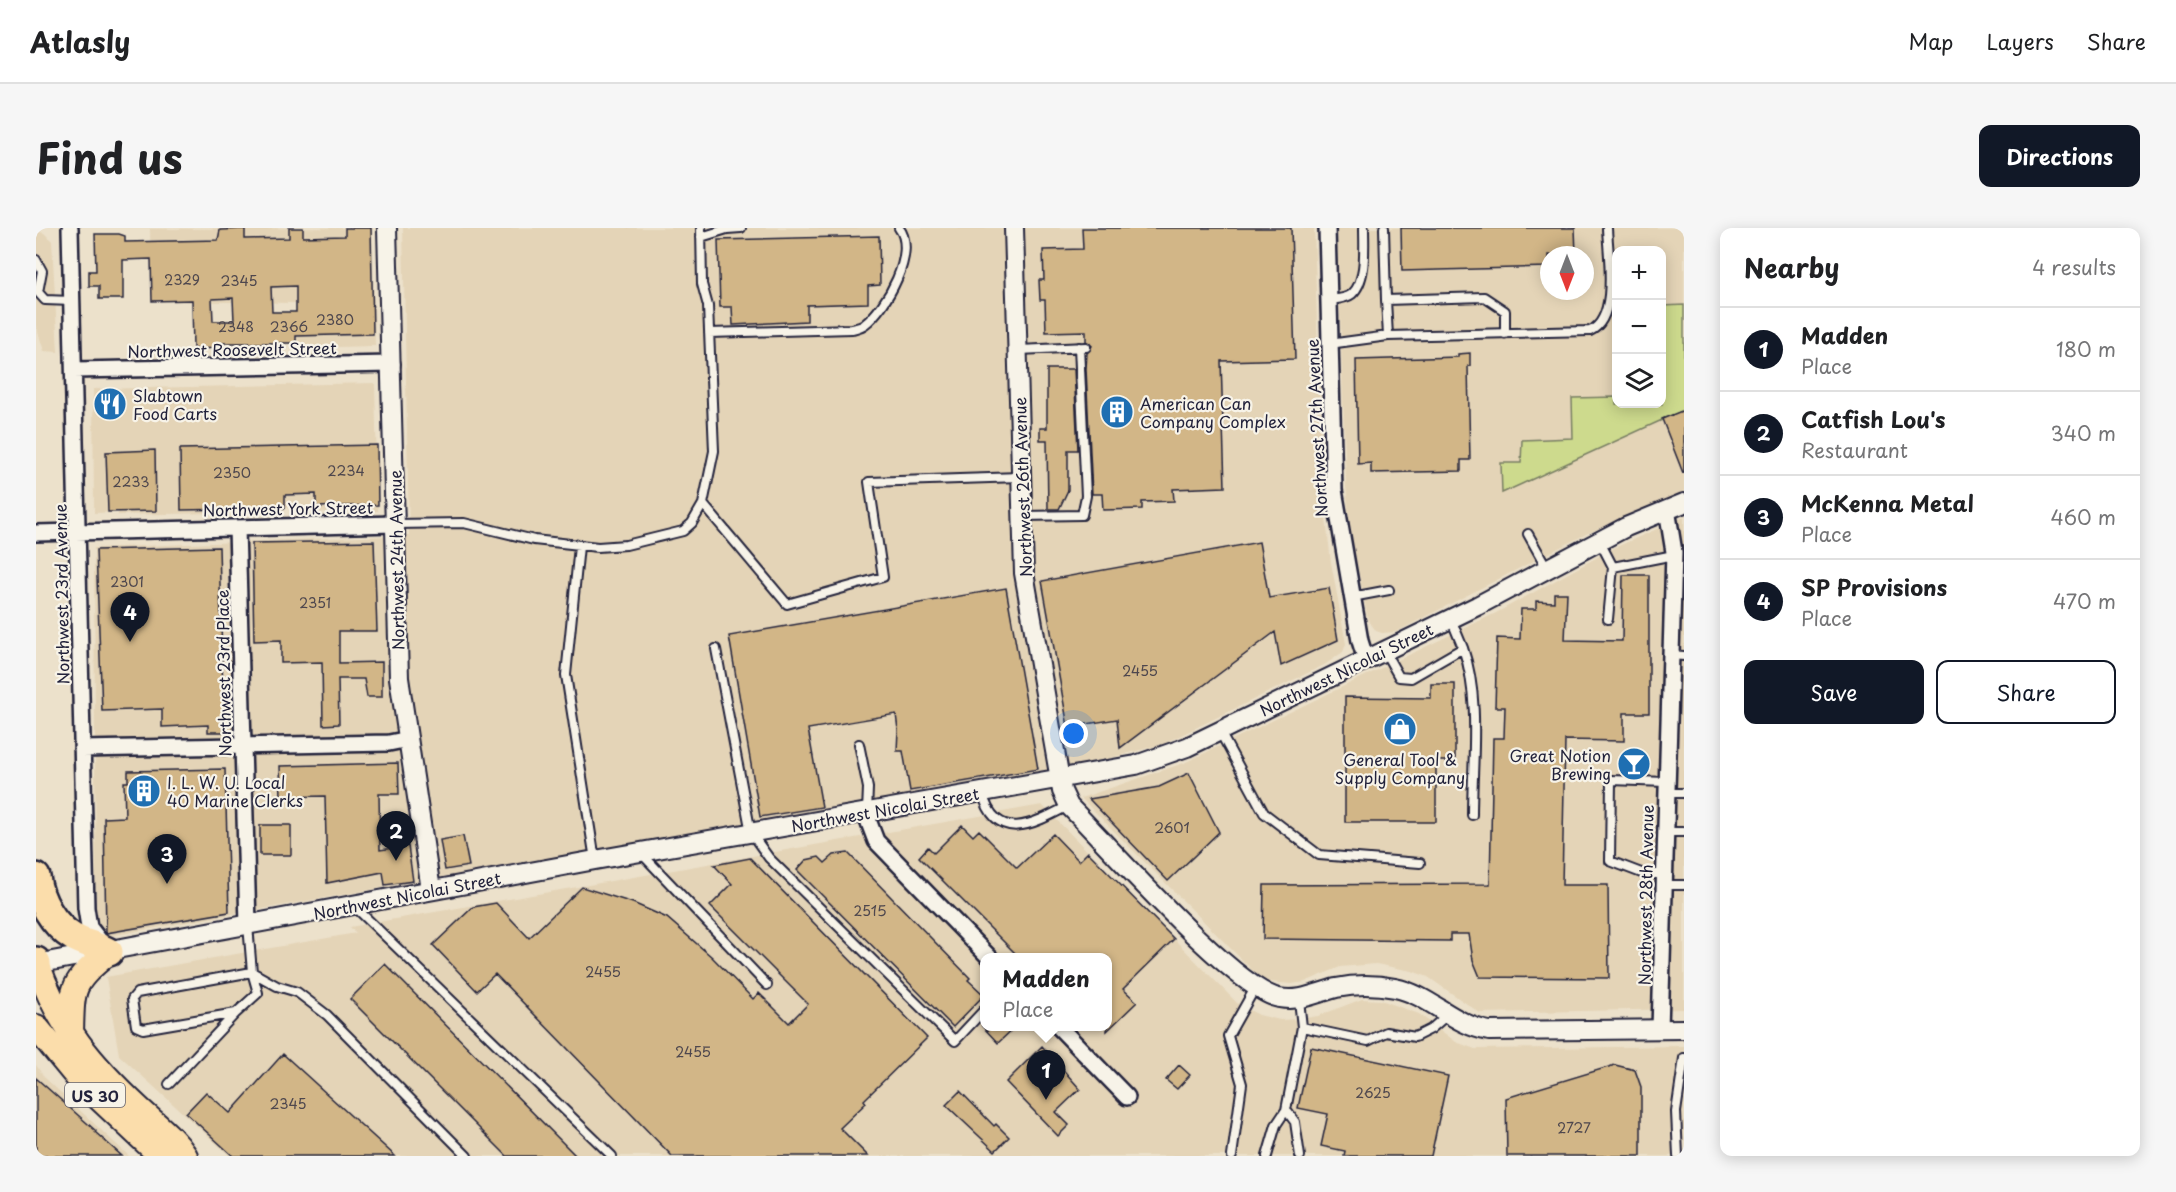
<!DOCTYPE html>
<meta charset="utf-8">
<style>
body{margin:0;font-family:"Playpen Sans",sans-serif;background:#f6f6f6;color:#202124}
.controls{position:absolute;right:18px;top:18px;display:grid;overflow:hidden;border-radius:12px;box-shadow:0 3px 15px #0003}
.controls button{width:54px;height:54px;display:grid;place-items:center;padding:0;border:0;border-bottom:2px solid #e0e0e0;background:#fff;color:#202124;font:30px sans-serif}
.compass{position:absolute;left:1504px;top:18px;width:54px;height:54px;border-radius:50%;background:#fff;box-shadow:0 3px 15px #0003;rotate:180deg}
.you{position:absolute;left:1038px;top:506px;width:21px;height:21px;margin:-15px;border:4px solid #fff;border-radius:50%;background:#1a73e8;box-shadow:0 0 0 9px #1a73e833}
.badge{display:grid;place-items:center;width:39px;height:39px;border-radius:50%;background:#111827;color:#fff;font-size:20px;font-weight:700}
.pin{position:absolute;translate:-50% -50px;filter:drop-shadow(0 2px 3px #0008)}
.pin::after{content:'';position:absolute;top:32px;width:21px;height:18px;background:inherit;clip-path:polygon(0 0,100% 0,50% 100%)}
.popup{position:absolute;left:944px;top:725px;width:132px;height:78px;box-sizing:border-box;display:grid;place-content:center;border-radius:12px;background:#fff;filter:drop-shadow(0 2px 4px #0005);font-size:20px;white-space:nowrap;color:#757577}
.popup b{font-size:22px;color:#202124}
.popup::after{content:'';position:absolute;left:50%;top:100%;margin-left:-12px;border:12px solid transparent;border-top-color:#fff}
.list{margin:0;padding:0;list-style:none}
h2{display:flex;justify-content:space-between;align-items:center;height:78px;margin:0;padding:0 24px;font-size:26px}
h2 small{font-size:20px;font-weight:400;color:#757577}
.list li{display:grid;grid-template-columns:39px 1fr auto;gap:18px;align-items:center;box-sizing:border-box;height:84px;padding:0 24px;border-top:2px solid #e0e0e0}
.list b{display:block;font-size:22px;white-space:nowrap}
.list p{margin:0;font-size:20px;white-space:nowrap;color:#757577}
.list em{font-size:20px;font-style:normal;color:#757577}
.actions{display:flex;gap:12px;padding:18px 24px}
.actions a{flex:1;padding:14px 0;border:2px solid #111827;border-radius:12px;text-align:center;font-size:21px;color:#111827}
.actions .main{background:#111827;color:#fff}
.icon{flex:none;width:33px;height:33px;fill:none;stroke:currentColor;stroke-width:2;stroke-linecap:round;stroke-linejoin:round}
.map{position:relative;flex:none;width:1648px;height:928px;overflow:hidden;border-radius:12px}
header{display:flex;align-items:center;gap:36px;box-sizing:border-box;height:84px;padding:0 30px;background:#fff;border-bottom:2px solid #e0e0e0}
header strong{font-size:28px}
nav{display:flex;gap:33px;margin-inline-start:auto;font-size:21px}
.intro{display:flex;align-items:center;justify-content:space-between;box-sizing:border-box;height:144px;padding:0 36px}
h1{margin:0;font-size:42px}
.button{padding:15px 27px;border-radius:12px;background:#111827;color:#fff;font-size:21px;font-weight:700}
main{display:flex;gap:36px;padding:0 36px}
aside{flex:1;background:#fff;border-radius:12px;box-shadow:0 3px 15px #0003}
.map>svg:first-child{display:block}
.built{fill:#e4d4b7;fill-rule:evenodd}
.green{fill:#cdda8d;stroke:#787e64;stroke-width:1.5}
.building{fill:#d2b687;stroke:#22223b;stroke-width:1.5;fill-rule:evenodd}
.lines{fill:none;stroke-linecap:round;stroke-linejoin:round}
.service-casing{stroke:#22223b;stroke-width:12}
.minor-casing{stroke:#22223b;stroke-width:20}
.tertiary-casing{stroke:#22223b;stroke-width:22}
.trunk-casing{stroke:#22223b;stroke-width:28}
.motorway-casing{stroke:#22223b;stroke-width:32}
.service{stroke:#f7f3e8;stroke-width:8}
.minor{stroke:#f7f3e8;stroke-width:15}
.tertiary{stroke:#f7f3e8;stroke-width:18}
.trunk{stroke:#fbddab;stroke-width:24}
.motorway{stroke:#fbddab;stroke-width:27}
.labels{text-anchor:middle;dominant-baseline:central;stroke-width:4.5;stroke-linejoin:round;paint-order:stroke}
.number-label{font-size:14px;fill:#4e474e}
.shield{fill:#f7f3e8;stroke:#62616f;stroke-width:1.5}
.shield-label{font-size:15px;font-weight:bold;fill:#22223b}
.street-label{font-size:16px;fill:#22223b;stroke:#f7f3e8}
.poi-label{font-size:16px;fill:#22223b;stroke:#f7f3e8;text-anchor:start}
</style>
<header>
<strong>Atlasly</strong>
<nav><a>Map</a><a>Layers</a><a>Share</a></nav>
</header>
<div class="intro"><h1>Find us</h1><a class="button">Directions</a></div>
<main>
<div class="map">
<svg width="1648" height="928" viewBox="0 0 1648 928">
<rect width="100%" height="100%" fill="#ece1cb"/>
<filter id="ink" filterUnits="userSpaceOnUse"><feTurbulence type="fractalNoise" baseFrequency=".0167" numOctaves="2"/><feDisplacementMap in="SourceGraphic" scale="12" xChannelSelector="R" yChannelSelector="G"/><feConvolveMatrix kernelMatrix="1 2 1 2 8 2 1 2 1" color-interpolation-filters="sRGB"/></filter>
<g filter="url(#ink)">
<path class="built" d="M336,0L339,118L261,120L260,75L116,73L114,1Z
M367,0H1278L1286,257L1295,334L1310,416L1307,424L1290,436L1127,516L1067,532L68,709L60,700L58,320L373,307Z
M1301,0H1648V264L1550,306L1360,404L1346,405L1340,403L1332,392L1314,301L1310,258ZM1580,22H1626V176H1580ZM1513,27H1549V63H1513Z
M0,3L8,5L16,13L22,124L8,123L0,98Z
M339,155L342,283L280,284L279,279L226,281L225,284L82,287V284L58,285L57,161Z
M1648,289V781L1444,785L1392,749L1376,743L1340,736L1304,739L1269,754L1255,756L1234,754L1224,750L1045,570L1148,535L1460,385L1578,320Z
M1006,577L1202,776L1223,787L1244,792L1263,791L1282,788L1326,771L1345,772L1383,786L1420,814L1439,821L1648,818V928H194L83,827L70,749L320,705L314,699ZM948,730H1072V798H948Z
M0,837L8,849L93,928H0Z"/>
<path class="green" d="M1648,77V182L1466,265L1465,235H1485L1486,212L1537,210L1536,170L1580,169V176H1626V78Z"/>
<path class="building" d="M253,0H267V9L309,8V0H335L337,106L260,108V115H187V120L157,121L156,72L116,73L115,31L87,32V71H63V58H53V43H60L59,6H83L89,8V14L182,12L184,2L209,1V11L253,10ZM260,58V84H236L235,59ZM197,70L198,93H177L176,71Z
M1046,0H1255L1259,131L1185,133L1189,259L1137,261L1138,273L1106,274V281L1067,282L1066,266H1056L1050,141L1051,125L1056,118L1050,113V103L1010,104L1009,72H1004L1003,52H1008L1007,22L1047,21Z
M1365,0H1539L1540,27H1513V39L1366,43Z
M843,8L844,57L832,58V75L771,77V93L697,97L696,79H684L682,12Z
M1434,125V138H1432L1434,232H1425V243L1335,245V235L1322,236L1320,132L1422,129V126Z
M1011,141H1038L1042,222H1032V262L1023,281H1012L1011,212H1004V200H1011Z
M1648,182V245H1647L1626,191Z
M341,217L342,277L280,279V266L249,267V280L145,282L144,221Z
M119,222L120,283L72,284L70,224Z
M338,313L341,403H303V435L346,434V469H331L328,451H302L303,496L287,497L286,434L245,435V412L218,413L216,315Z
M1223,314L1233,370L1293,360L1302,412L1245,438L1239,404L1084,520L1081,491L1032,499L1006,353Z
M183,319L188,504H172V497L126,499V481L66,483L60,322Z
M1587,347H1613V485H1588V513L1529,512L1526,657H1572L1573,750L1444,749L1437,732L1433,706H1414V713L1227,711L1228,657L1454,656L1457,510H1468L1469,479H1459L1461,410L1484,411L1485,381H1500V373L1518,374V365H1531L1529,412L1586,413Z
M970,360L1002,541L874,563L867,523H861L862,502L860,486L772,501L786,579L724,589L693,408Z
M1395,456H1419V533H1400V594H1309V469L1395,470Z
M362,535L363,566H343L344,622L372,618L377,653L349,657L347,644L291,655L289,568L245,569L244,538Z
M189,541L193,684L70,705L68,590L89,589L88,554H92V543Z
M1153,545L1183,604L1132,653L1053,571L1123,559Z
M224,597H255V627H224Z
M926,597L937,608L943,602L981,640L1017,606L1043,633L1052,624L1138,711L1087,761L1101,774L1071,803V729H983L883,629L892,619L898,625Z
M427,608L433,638L409,642L404,612Z
M812,625L934,750L932,752L948,767L917,799L761,642L770,632L783,629L789,635L798,627Z
M714,630L891,810L828,872L830,875L804,900L832,928H636L459,746L441,763L397,717L437,679L460,675L493,710L546,659L597,675L631,690L676,729L717,771L723,765L753,795L772,776L674,678L696,656L678,637Z
M349,736L540,928H471L314,771Z
M946,798H980L962,815Z
M1006,818L1044,861L1020,884L1033,897L1022,908L970,854Z
M1275,819L1412,848L1395,928H1308L1309,923L1285,918L1292,886L1262,880Z
M247,826L359,928H197L150,885L170,864L194,885Z
M1143,837L1154,847L1141,861L1130,852Z
M1579,837L1599,842L1605,859V928H1471L1470,870Z
M0,850L60,903L59,904L86,928H0Z
M924,863L958,898L960,896L973,909L959,923L910,877Z"/>
<g class="lines">
<defs>
<path id="service" d="M1348,0L1350,72
M665,9L691,1L705,0
M0,32L6,43L2,64
M0,62L9,72L36,73
M1293,72C1300,71 1310,71 1316,66C1331,53 1328,18 1328,0
M673,105L816,101C820,100 826,99 829,96C850,80 882,24 863,0
M1352,108L1350,72L1448,69L1469,83V106
M1293,116L1352,108L1554,103C1583,90 1572,27 1571,0
M983,122L1050,119
M667,276L751,376L847,349L833,254L984,249
M987,288L1046,287L1050,268L1043,119
M359,296L428,295L498,312L562,319L590,317L647,303L656,295L667,276L678,223L672,78L666,56L665,0
M1492,306L1511,340
M1564,314L1577,339L1572,391
M543,318L530,447L559,632
M1577,339L1638,327
M1316,369L1353,362
M1427,420C1445,472 1436,533 1436,587
M680,421L715,605L733,630L919,813L948,782
M1349,424L1363,449L1375,450L1427,420L1415,391
M1634,427L1648,428
M1184,504L1228,585L1283,627L1384,635
M823,516L832,560L831,584
M946,564C960,616 996,597 1032,578
M1630,565H1648
M1629,604H1648
M605,625L731,757
M1627,646H1608L1574,633L1575,552L1630,554
M1627,657H1648
M318,678L576,928
M212,697L216,744L101,765L96,771L100,798L107,801L200,785L222,765L216,744
M216,744L241,758L261,764L291,787L431,928
M1263,772L1266,799L1332,813L1350,804L1379,809L1395,801L1411,787
M133,856L200,785
M1250,882L1259,894L1264,928
M1196,928L1206,856L1192,808L1219,760
M1231,928L1240,897L1250,882L1266,799
M1642,928L1640,884L1648,830"/>
<path id="minor" d="M34,0L50,680L53,699L67,717
M1291,0L1298,262L1324,413L1330,432
M38,142L356,136
M201,300L212,697
M0,305L359,296
M46,521L353,515L373,511
M829,584L840,613L954,730
M1022,798L1091,869
M1624,801L1638,324L1631,281"/>
<path id="tertiary" d="M351,0L363,450L395,662
M978,0L988,345L1026,563L1033,578C1072,617 1198,761 1243,770C1264,774 1280,765 1300,760C1319,756 1340,756 1359,760C1394,767 1417,797 1453,803L1648,801
M0,736L559,632L1100,537L1151,519L1441,378L1590,299L1648,275"/>
<path id="trunk" d="M1,735C22,798 56,837 104,882C120,897 136,908 149,928
M0,799L43,851L125,928
M35,807C36,758 35,755 73,724"/>
<path id="motorway" d="M0,649C3,672 17,697 37,709C48,715 62,718 73,724
M0,733L1,735"/>
</defs>
<use href="#service" class="service-casing"/>
<use href="#minor" class="minor-casing"/>
<use href="#tertiary" class="tertiary-casing"/>
<use href="#trunk" class="trunk-casing"/>
<use href="#motorway" class="motorway-casing"/>
<use href="#service" class="service"/>
<use href="#minor" class="minor"/>
<use href="#tertiary" class="tertiary"/>
<use href="#trunk" class="trunk"/>
<use href="#motorway" class="motorway"/>
</g>
</g>
<defs>
<symbol id="restaurant-disc" viewBox="-11 -11 22 22"><circle r="9.5" fill="#1f6fb2" stroke="#f7f3e8"/><path d="M-5-6h1v4h1v-4h1v4h1v-4h1v5L-1.5 .5V6h-2V.5L-5-1ZM5-6V6H3V1.5H1.5Q1.5-4 5-6Z" fill="#fff"/></symbol>
<symbol id="building-disc" viewBox="-11 -11 22 22"><circle r="9.5" fill="#1f6fb2" stroke="#f7f3e8"/><path d="M-4-6H4V6H1V3H-1V6H-4ZM-2.5-4.3h1.7v1.8h-1.7ZM.8-4.3h1.7v1.8H.8ZM-2.5-1h1.7V.8h-1.7ZM.8-1h1.7V.8H.8Z" fill="#fff"/></symbol>
<symbol id="shop-disc" viewBox="-11 -11 22 22"><circle r="9.5" fill="#1f6fb2" stroke="#f7f3e8"/><path d="M-5-2.5h2.3a2.7 3.5 0 0 1 5.4 0H5L5.5 6h-11ZM-1.5-2.5h3a1.5 2.3 0 0 0-3 0Z" fill="#fff"/></symbol>
<symbol id="bar-disc" viewBox="-11 -11 22 22"><circle r="9.5" fill="#1f6fb2" stroke="#f7f3e8"/><path d="M-6-5H6L.8 .8V4.5H3.5V6h-7V4.5H-.8V.8Z" fill="#fff"/></symbol>
</defs>
<g fill-rule="evenodd">
<use href="#restaurant-disc" x="55" y="157" width="38" height="38"/>
<use href="#building-disc" x="1062" y="165" width="38" height="38"/>
<use href="#shop-disc" x="1345" y="482" width="38" height="38"/>
<use href="#bar-disc" x="1579" y="517" width="38" height="38"/>
<use href="#building-disc" x="89" y="544" width="38" height="38"/>
</g>
<g class="labels">
<g class="number-label">
<text x="146" y="51">2329</text>
<text x="203" y="52">2345</text>
<text x="299" y="91">2380</text>
<text x="200" y="98">2348</text>
<text x="253" y="98">2366</text>
<text x="310" y="242">2234</text>
<text x="196" y="244">2350</text>
<text x="95" y="253">2233</text>
<text x="91" y="353">2301</text>
<text x="279" y="374">2351</text>
<text x="1104" y="442">2455</text>
<text x="1136" y="599">2601</text>
<text x="834" y="682">2515</text>
<text x="567" y="743">2455</text>
<text x="657" y="823">2455</text>
<text x="1337" y="864">2625</text>
<text x="252" y="875">2345</text>
<text x="1538" y="899">2727</text>
</g>
<rect class="shield" x="29" y="855" width="60" height="24" rx="4.5"/>
<g class="shield-label">
<text x="59" y="867">US 30</text>
</g>
<g class="street-label">
<text transform="translate(196 121) rotate(-1)">Northwest Roosevelt Street</text>
<text transform="translate(1280 200) rotate(-93)">Northwest 27th Avenue</text>
<text transform="translate(986 259) rotate(-92)">Northwest 26th Avenue</text>
<text transform="translate(252 280) rotate(-1)">Northwest York Street</text>
<text transform="translate(360 332) rotate(-91)">Northwest 24th Avenue</text>
<text transform="translate(25 366) rotate(-91)">Northwest 23rd Avenue</text>
<text transform="translate(1310 441) rotate(-26)">Northwest Nicolai Street</text>
<text transform="translate(187 445) rotate(-91)">Northwest 23rd Place</text>
<text transform="translate(849 581) rotate(-10)">Northwest Nicolai Street</text>
<text transform="translate(371 667) rotate(-11)">Northwest Nicolai Street</text>
<text transform="translate(1609 667) rotate(-89)">Northwest 28th Avenue</text>
</g>
<g class="poi-label">
<text x="97" y="167">Slabtown<tspan x="97" dy="18">Food Carts</tspan></text>
<text x="1104" y="175">American Can<tspan x="1104" dy="18">Company Complex</tspan></text>
<text x="1575" y="527" text-anchor="end">Great Notion<tspan x="1575" dy="18">Brewing</tspan></text>
<text x="1364" y="531" text-anchor="middle">General Tool &amp;<tspan x="1364" dy="18">Supply Company</tspan></text>
<text x="131" y="554">I. L. W. U. Local<tspan x="131" dy="18">40 Marine Clerks</tspan></text>
</g>
</g>
</svg>
<div class="controls">
<button>+</button>
<button>−</button>
<button><svg class="icon" aria-label="layers" viewBox="0 0 24 24"><path d="M12 4l9 5-9 5-9-5zM3 14l9 5 9-5"/></svg></button>
</div>
<svg class="compass" viewBox="-18 -18 36 36"><path d="M0-13l5 13h-10z" fill="#e53935"/><path d="M0 13l5-13h-10z" fill="#757577"/></svg>
<div class="you"></div>
<div class="pin badge" style="left:1010px;top:872px">1</div>
<div class="popup"><b>Madden</b>Place</div>
<div class="pin badge" style="left:360px;top:633px">2</div>
<div class="pin badge" style="left:131px;top:656px">3</div>
<div class="pin badge" style="left:94px;top:414px">4</div>
</div>
<aside>
<h2>Nearby<small>4 results</small></h2>
<ul class="list">
<li><span class="badge">1</span><div><b>Madden</b><p>Place</p></div><em>180 m</em></li>
<li><span class="badge">2</span><div><b>Catfish Lou's</b><p>Restaurant</p></div><em>340 m</em></li>
<li><span class="badge">3</span><div><b>McKenna Metal</b><p>Place</p></div><em>460 m</em></li>
<li><span class="badge">4</span><div><b>SP Provisions</b><p>Place</p></div><em>470 m</em></li>
</ul>
<div class="actions"><a class="main">Save</a><a>Share</a></div>
</aside>
</main>
